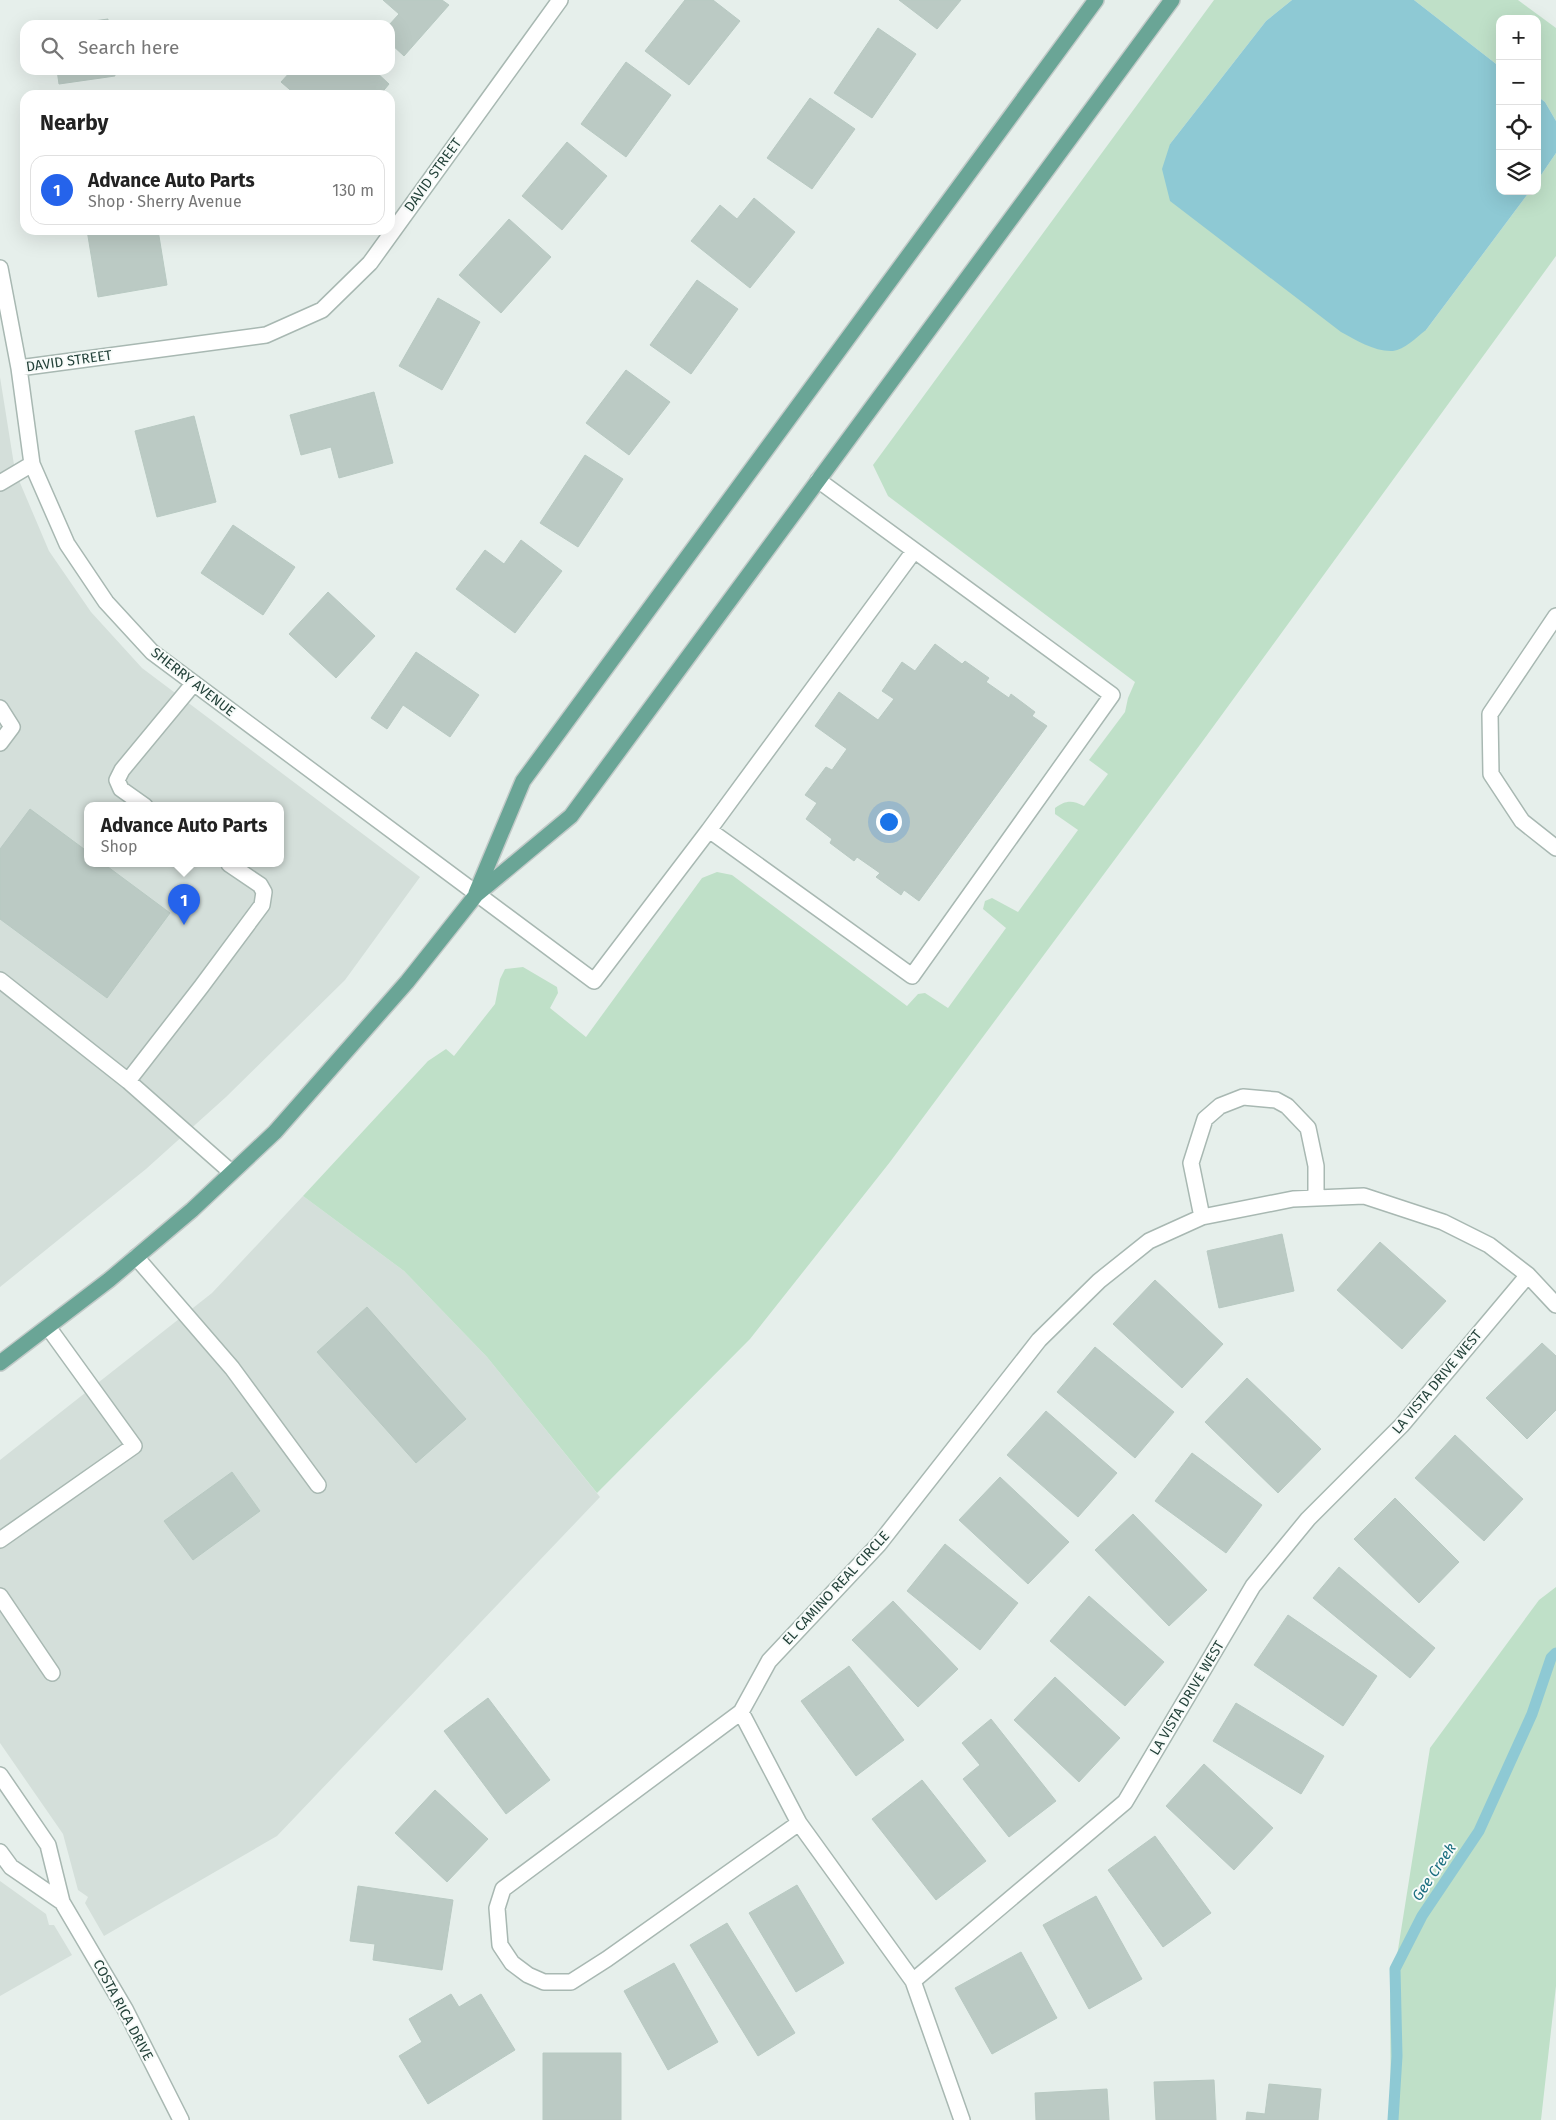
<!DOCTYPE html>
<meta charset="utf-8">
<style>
body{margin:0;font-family:"Fira Sans",sans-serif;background:#f2f2f2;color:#222}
.controls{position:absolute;right:15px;top:15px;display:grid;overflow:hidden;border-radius:10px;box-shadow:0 5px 20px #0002}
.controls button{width:45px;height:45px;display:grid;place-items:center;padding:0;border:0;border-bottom:1px solid #e0e0e0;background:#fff;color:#222;font:25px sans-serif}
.you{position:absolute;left:888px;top:821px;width:18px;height:18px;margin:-12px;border:4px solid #fff;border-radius:50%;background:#1a73e8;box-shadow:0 0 0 8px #1a73e833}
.badge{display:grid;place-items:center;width:32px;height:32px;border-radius:50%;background:#2563eb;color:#fff;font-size:16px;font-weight:700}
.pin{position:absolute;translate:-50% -41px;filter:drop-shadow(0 1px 2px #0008)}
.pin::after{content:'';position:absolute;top:26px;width:18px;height:15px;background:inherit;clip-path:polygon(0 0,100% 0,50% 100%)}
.popup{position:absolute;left:84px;top:802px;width:200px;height:65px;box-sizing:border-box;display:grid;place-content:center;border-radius:10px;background:#fff;filter:drop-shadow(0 1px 4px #0005);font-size:16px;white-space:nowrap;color:#767676}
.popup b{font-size:19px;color:#222}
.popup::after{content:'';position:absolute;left:50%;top:100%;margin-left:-10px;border:10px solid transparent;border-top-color:#fff}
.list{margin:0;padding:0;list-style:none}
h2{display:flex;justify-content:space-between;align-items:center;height:65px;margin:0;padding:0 20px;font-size:21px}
h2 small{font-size:16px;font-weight:400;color:#767676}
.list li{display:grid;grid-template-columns:32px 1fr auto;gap:15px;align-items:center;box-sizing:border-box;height:70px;margin:0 10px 10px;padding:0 10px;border:1px solid #e0e0e0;border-radius:15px}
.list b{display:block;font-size:19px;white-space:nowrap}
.list p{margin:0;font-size:16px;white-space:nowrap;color:#767676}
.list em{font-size:16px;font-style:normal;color:#767676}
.icon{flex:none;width:28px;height:28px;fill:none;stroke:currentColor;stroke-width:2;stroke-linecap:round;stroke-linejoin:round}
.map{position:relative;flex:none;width:1556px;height:2120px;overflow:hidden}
.search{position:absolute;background:#fff;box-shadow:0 5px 20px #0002;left:20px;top:20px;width:375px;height:55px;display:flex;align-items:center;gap:12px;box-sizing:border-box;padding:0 18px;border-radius:15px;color:#767676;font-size:19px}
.panel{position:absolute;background:#fff;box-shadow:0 5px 20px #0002;left:20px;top:90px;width:375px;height:145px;border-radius:15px}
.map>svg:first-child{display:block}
.built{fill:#d4dfda;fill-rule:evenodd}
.green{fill:#bfe0c8}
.water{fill:#8ec9d4}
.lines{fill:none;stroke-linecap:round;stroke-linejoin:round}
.stream{stroke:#8ec9d4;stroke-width:11}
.building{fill:#bbcac4;stroke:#b8c9c2}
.minor-casing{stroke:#a8b8b2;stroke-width:18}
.major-casing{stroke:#c2cac8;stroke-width:18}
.minor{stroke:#fff;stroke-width:15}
.major{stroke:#6aa596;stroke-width:15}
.labels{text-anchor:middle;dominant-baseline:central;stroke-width:4;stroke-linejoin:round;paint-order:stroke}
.street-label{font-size:14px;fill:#24423a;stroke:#f7fbf9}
.water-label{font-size:15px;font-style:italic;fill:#1c6f80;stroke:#f7fbf9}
</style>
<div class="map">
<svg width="1556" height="2120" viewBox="0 0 1556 2120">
<rect width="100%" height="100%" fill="#e6efeb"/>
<path class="built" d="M0,377L15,471L49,551L91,612L142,668L420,877L345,980L226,1097L146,1169L0,1287ZM88,806H280V864H88Z
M303,1196L404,1271L487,1357L600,1497L277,1836L104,1936L85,1903L88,1897L78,1890L63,1834L0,1743V1460L212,1293Z
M0,1881L46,1914L49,1925H54L72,1955L0,1996Z"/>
<path class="green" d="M1214,0H1292L1266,21L1170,144L1426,330L1530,191H1537V181L1556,153V256L1202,742L890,1162L750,1339L597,1493L487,1357L404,1271L303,1196L428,1061L446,1049L454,1056L495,1004L500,979L505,969L523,967L557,987L558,993L550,1008L586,1037L702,878L717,872L732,875L907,1006L918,994L925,993L948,1008L1006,928L983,909L985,901L992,898L1018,912L1078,830L1055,814V808C1066,800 1072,800 1084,806L1108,774L1089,760L1125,712L1128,698L1135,682L888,496L873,465Z
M1414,0H1518L1556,28V121L1545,102L1537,96V19H1500V67Z
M1556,1587V1986L1541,2120H1391L1390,2000L1430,1748L1539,1600Z"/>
<path class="water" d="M1292,0H1414L1500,67V191H1530L1426,330C1417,337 1404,350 1393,351C1375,352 1356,340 1341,332L1170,201L1162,169L1170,144L1266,21Z
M1537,96L1545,102L1556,121V153L1537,181Z"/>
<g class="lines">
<path class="stream" d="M1393,2120L1397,2056L1395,1969L1422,1916L1479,1831L1532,1714L1551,1658L1556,1653"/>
</g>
<path class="building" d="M383,0H442L449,5L404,56L390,43L389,25L399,14Z
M685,0H713L740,21L689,85L645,51Z
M899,0H961L937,29Z
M108,19V25H65Z
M878,28L916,54L872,118L834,93Z
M626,62L671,95L626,157L581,124Z
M57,70H114L115,76L59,84Z
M292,70H374L389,84L380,95H296L281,82Z
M810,98L855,129L812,189L767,158Z
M567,142L607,176L562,230L522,196Z
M754,198L795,232L750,288L691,241L720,205L737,219Z
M509,219L551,257L501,313L459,275Z
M87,230H158L167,285L98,297Z
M697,280L738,309L691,374L650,345Z
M438,298L480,322L442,390L399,366Z
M626,370L670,402L629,455L586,423Z
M374,392L393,463L339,478L331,447L301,455L290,415Z
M194,416L216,502L157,517L135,431Z
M585,455L623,479L578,547L540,523Z
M233,525L295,567L263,615L201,573Z
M521,540L562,571L515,633L456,589L485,550L504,564Z
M328,592L375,636L336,678L289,634Z
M935,644L962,664L965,661L989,678L986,682L1009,698L1011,694L1035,712L1032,716L1047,726L919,901L904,890L901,895L876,877L880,873L857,857L854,861L830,843L832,839L806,819L817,803L805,795L826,767L832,770L847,749L815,726L839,692L878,720L894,699L882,691L902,662L915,671Z
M416,652L479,695L450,737L403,705L387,729L371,718Z
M30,809L88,852V864H104L170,913L107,998L0,919V849Z
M1282,1234L1294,1291L1219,1308L1207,1251Z
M1380,1242L1446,1301L1402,1349L1337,1290Z
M1155,1280L1223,1344L1182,1388L1113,1324Z
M367,1307L466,1419L416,1463L317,1352Z
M1542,1343L1556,1356V1410L1527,1439L1486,1398Z
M1095,1347L1174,1412L1135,1458L1057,1392Z
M1247,1378L1321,1449L1278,1493L1205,1422Z
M1046,1411L1117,1473L1078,1517L1007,1455Z
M1455,1435L1523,1499L1484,1541L1415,1478Z
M1192,1453L1262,1505L1226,1553L1155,1501Z
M232,1472L260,1511L193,1560L164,1521Z
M1000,1477L1069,1542L1028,1584L959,1520Z
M1395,1498L1459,1562L1419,1603L1354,1539Z
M1133,1514L1207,1590L1169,1626L1095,1550Z
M945,1544L1018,1603L980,1650L907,1591Z
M1339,1567L1435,1648L1410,1678L1313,1598Z
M1089,1596L1164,1662L1125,1706L1050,1641Z
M893,1601L958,1669L918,1707L852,1640Z
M1288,1615L1377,1676L1343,1726L1254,1665Z
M849,1666L904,1740L856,1776L801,1701Z
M1055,1677L1120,1738L1079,1782L1014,1720Z
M488,1698L550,1780L506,1814L444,1731Z
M1236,1703L1324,1756L1301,1794L1213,1741Z
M991,1719L1056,1801L1009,1837L963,1779L980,1765L962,1743Z
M1204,1764L1273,1828L1234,1870L1166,1806Z
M922,1780L986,1861L936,1900L872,1819Z
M435,1790L488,1839L447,1882L395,1833Z
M1155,1836L1211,1913L1163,1947L1108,1870Z
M797,1885L844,1963L796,1992L749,1913Z
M358,1886L453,1900L442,1970L373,1960L375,1944L350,1941Z
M1096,1896L1142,1979L1089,2009L1043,1925Z
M727,1923L795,2033L758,2056L690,1945Z
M1021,1952L1057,2018L992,2054L955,1988Z
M674,1963L718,2042L668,2070L624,1991Z
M451,1994L459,2007L481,1994L515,2050L428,2104L399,2056L422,2042L409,2019Z
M543,2053H621V2120H543Z
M1214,2080L1216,2120H1156L1154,2082Z
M1269,2084L1321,2089L1318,2120H1246L1247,2112L1265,2114Z
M1107,2089L1109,2120H1036L1035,2093Z"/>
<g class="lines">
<defs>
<path id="minor" d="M0,268L19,368L32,464L67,544L106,602L152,652L594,981L709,830L912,976L1112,695L818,480
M19,368L266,335L322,310L370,263L560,0
M0,483L32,464
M1556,616L1490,714L1491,774L1522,821L1556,848
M0,708L12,727L0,743
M145,806L121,789L117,780L122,770L194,683
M709,830L914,551
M0,980L128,1081L231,1172
M128,1081L201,987L262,905L264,892L260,885L229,864
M1202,1217L1191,1163L1205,1119L1220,1106L1243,1097L1276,1100L1287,1106L1308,1128L1316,1166V1198
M136,1257L232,1368L318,1485
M0,1540L134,1446L48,1327
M0,1596L52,1673
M741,1712L799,1823L913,1981L962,2120
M0,1775L48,1845L62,1902L125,2009L181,2120
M799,1823L607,1959L571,1982H544L528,1975L512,1963L500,1945L497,1908L503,1889L741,1712L769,1661L879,1544L1039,1340L1099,1281L1149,1241L1202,1217L1293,1199L1364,1196L1443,1222L1489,1245L1528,1275L1556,1305
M0,1852L11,1867L62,1902
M913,1981L1125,1802L1253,1586L1308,1519L1402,1425L1528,1275"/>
<path id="major" d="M476,893L523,781L1096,0
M0,1363L109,1280L192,1210L275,1132L407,982L476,895L571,816L1172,0"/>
</defs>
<use href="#minor" class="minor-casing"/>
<use href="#major" class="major-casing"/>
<use href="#minor" class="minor"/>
<use href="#major" class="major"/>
</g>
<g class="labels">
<g class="street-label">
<text transform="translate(433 175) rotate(-54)">DAVID STREET</text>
<text transform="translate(69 361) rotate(-8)">DAVID STREET</text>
<text transform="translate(193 682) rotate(38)">SHERRY AVENUE</text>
<text transform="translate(1437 1382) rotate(-50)">LA VISTA DRIVE WEST</text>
<text transform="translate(836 1588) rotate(-47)">EL CAMINO REAL CIRCLE</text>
<text transform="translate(1187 1698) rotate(-59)">LA VISTA DRIVE WEST</text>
<text transform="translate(123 2010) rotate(62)">COSTA RICA DRIVE</text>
</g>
<g class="water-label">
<text transform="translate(1434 1872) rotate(-56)">Gee Creek</text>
</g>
</g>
</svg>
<div class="controls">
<button>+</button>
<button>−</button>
<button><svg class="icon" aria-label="locate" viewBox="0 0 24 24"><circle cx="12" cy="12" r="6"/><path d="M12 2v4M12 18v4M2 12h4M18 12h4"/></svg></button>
<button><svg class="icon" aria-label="layers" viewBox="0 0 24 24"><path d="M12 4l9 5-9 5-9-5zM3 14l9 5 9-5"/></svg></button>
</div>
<div class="you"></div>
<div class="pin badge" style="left:184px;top:925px">1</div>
<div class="popup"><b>Advance Auto Parts</b>Shop</div>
<div class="search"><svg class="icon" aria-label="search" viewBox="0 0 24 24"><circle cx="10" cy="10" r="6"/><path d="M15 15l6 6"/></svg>Search here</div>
<section class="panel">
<h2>Nearby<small></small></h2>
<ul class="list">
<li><span class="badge">1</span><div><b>Advance Auto Parts</b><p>Shop · Sherry Avenue</p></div><em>130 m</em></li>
</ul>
</section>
</div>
